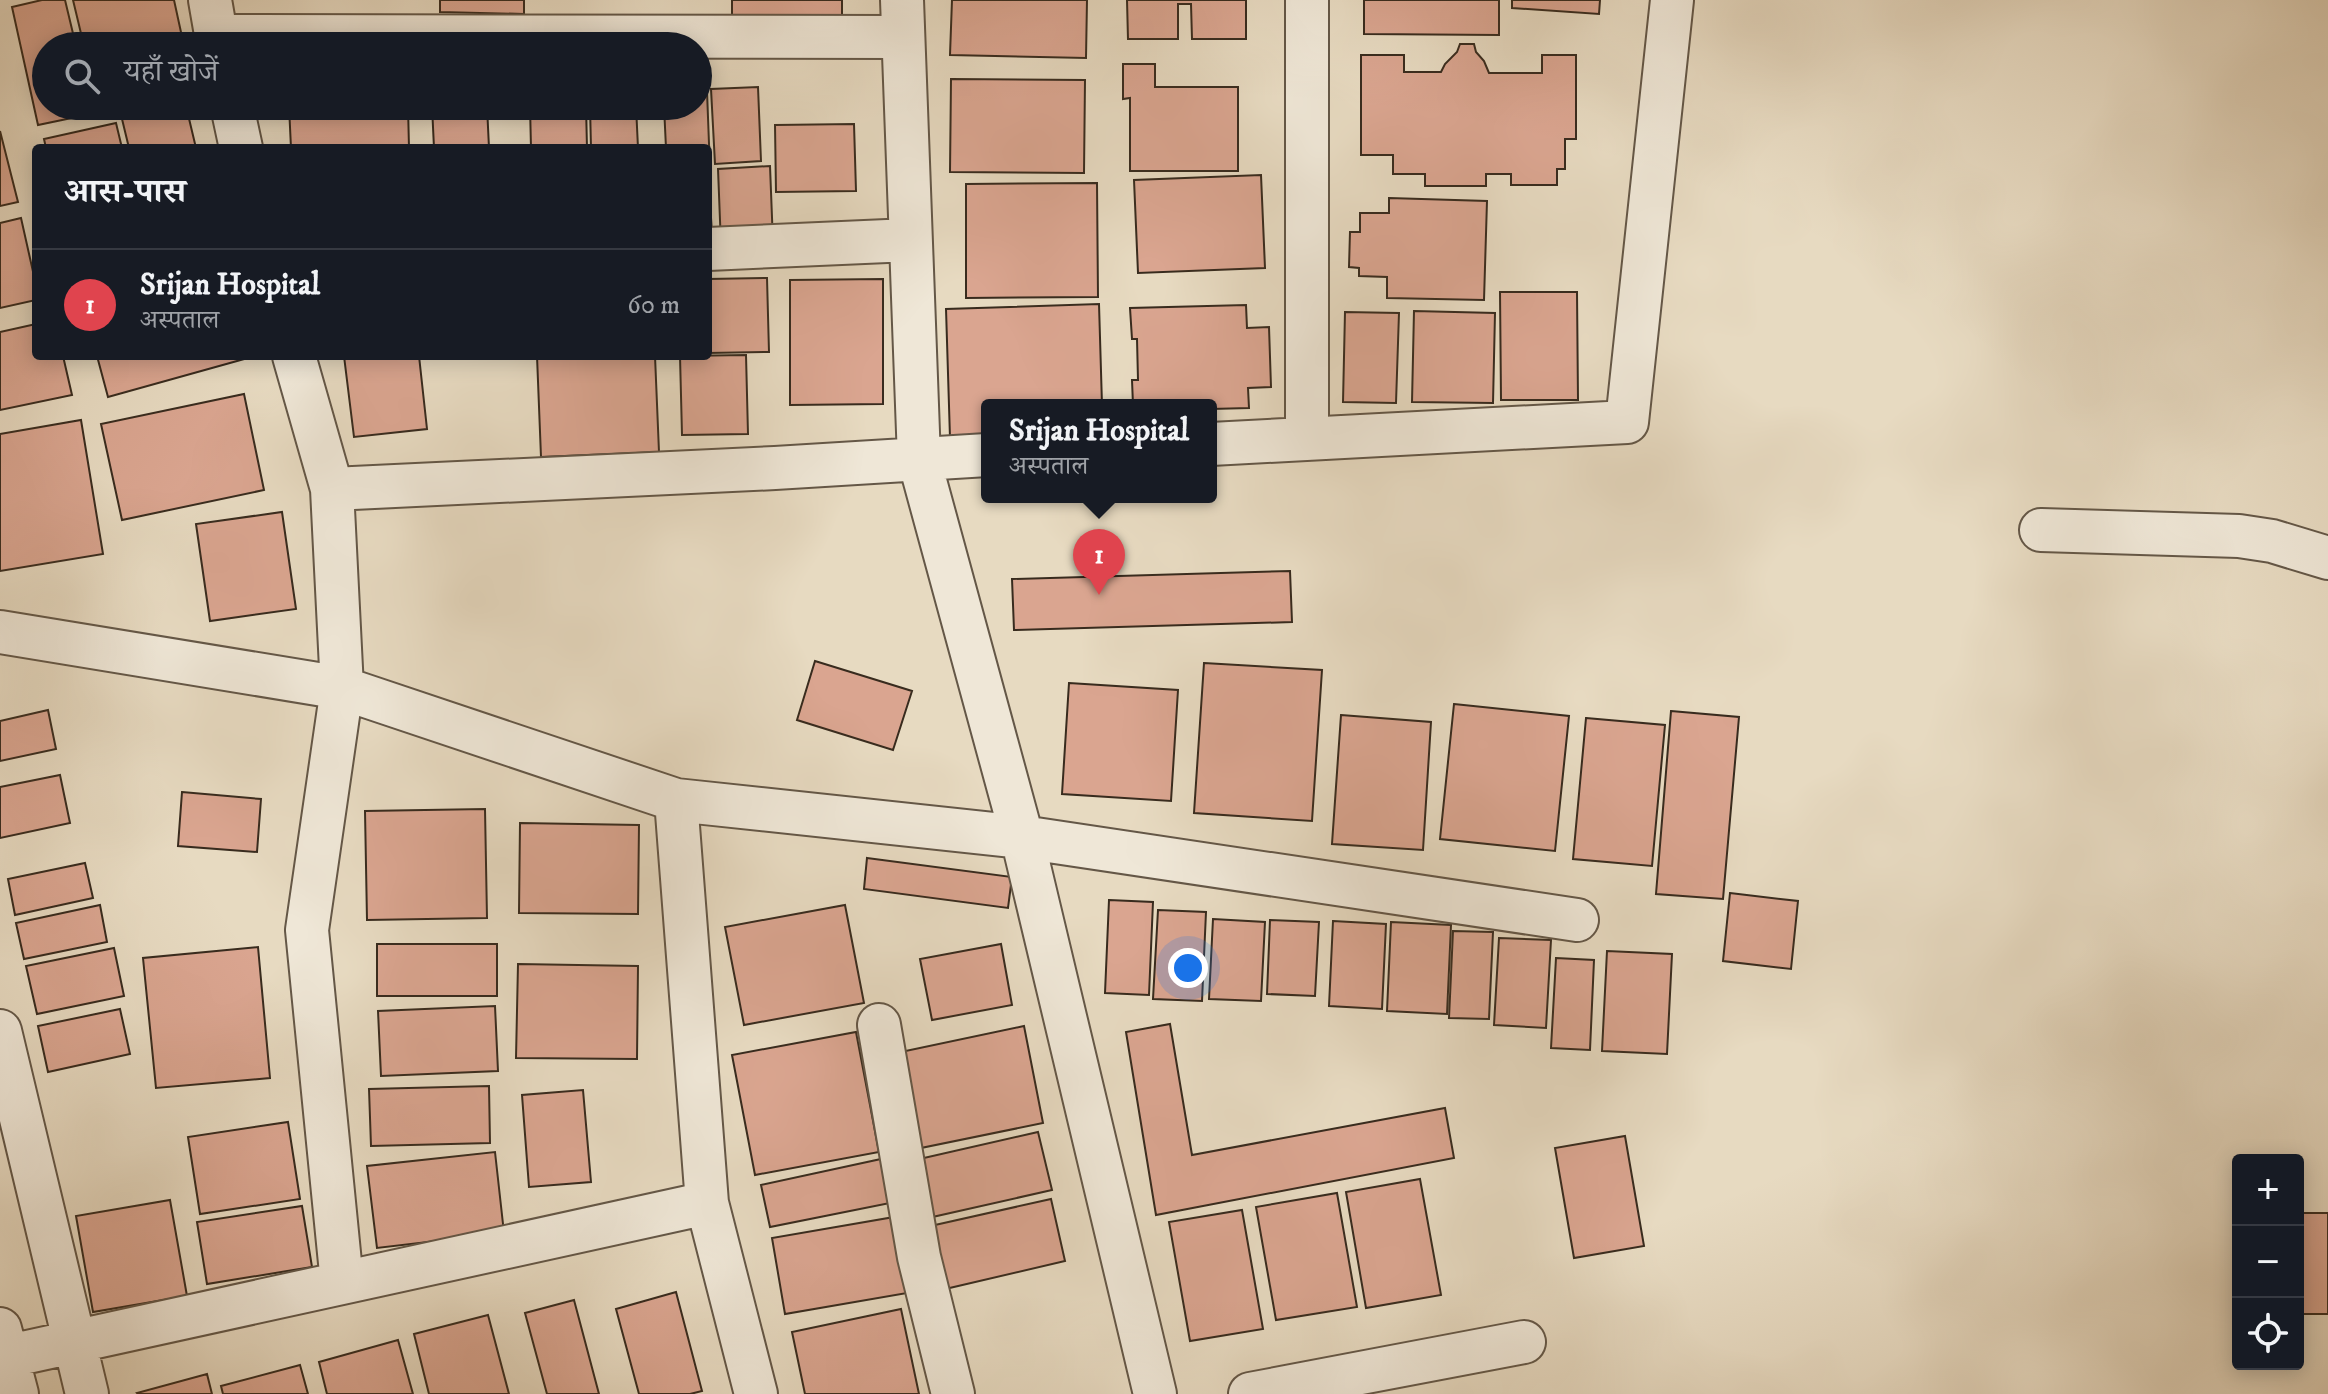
<!DOCTYPE html>
<html lang="hi">
<meta charset="utf-8">
<style>
body{margin:0;font-family:"IM FELL DW Pica","Noto Serif Devanagari",serif;background:#20242c;color:#f1f3f6}
.controls{position:absolute;right:24px;bottom:24px;display:grid;overflow:hidden;border-radius:8px;box-shadow:0 4px 20px #0003}
.controls button{width:72px;height:72px;display:grid;place-items:center;padding:0;border:0;border-bottom:2px solid #363941;background:#171b24;color:#f1f3f6;font:40px sans-serif}
.you{position:absolute;left:1188px;top:968px;width:28px;height:28px;margin:-20px;border:6px solid #fff;border-radius:50%;background:#1a73e8;box-shadow:0 0 0 12px #1a73e833}
.badge{display:grid;place-items:center;width:52px;height:52px;border-radius:50%;background:#1a73e8;color:#fff;font-size:26px;font-weight:700}
.pin{position:absolute;translate:-50% -66px;filter:drop-shadow(0 2px 4px #0008)}
.pin::after{content:'';position:absolute;top:42px;width:28px;height:24px;background:inherit;clip-path:polygon(0 0,100% 0,50% 100%)}
.popup{position:absolute;left:981px;top:399px;width:236px;height:104px;box-sizing:border-box;display:grid;place-content:center;border-radius:8px;background:#171b24;filter:drop-shadow(0 2px 6px #0005);font-size:26px;white-space:nowrap;color:#9ea1a6}
.popup b{font-size:30px;color:#f1f3f6}
.popup::after{content:'';position:absolute;left:50%;top:100%;margin-left:-16px;border:16px solid transparent;border-top-color:#171b24}
.list{margin:0;padding:0;list-style:none}
h2{display:flex;justify-content:space-between;align-items:center;height:104px;margin:0;padding:0 32px;font-size:34px}
h2 small{font-size:26px;font-weight:400;color:#9ea1a6}
.list li{display:grid;grid-template-columns:52px 1fr auto;gap:24px;align-items:center;box-sizing:border-box;height:112px;padding:0 32px;border-top:2px solid #363941}
.list b{display:block;font-size:30px;white-space:nowrap}
.list p{margin:0;font-size:26px;white-space:nowrap;color:#9ea1a6}
.list em{font-size:26px;font-style:normal;color:#9ea1a6}
.icon{flex:none;width:44px;height:44px;fill:none;stroke:currentColor;stroke-width:2;stroke-linecap:round;stroke-linejoin:round}
.map{position:relative;flex:none;width:2328px;height:1394px;overflow:hidden}
.search{position:absolute;background:#171b24;box-shadow:0 4px 20px #0003;left:32px;top:32px;width:680px;height:88px;display:flex;align-items:center;gap:20px;box-sizing:border-box;padding:0 28px;border-radius:44px;color:#9ea1a6;font-size:30px}
.panel{position:absolute;background:#171b24;box-shadow:0 4px 20px #0003;left:32px;top:144px;width:680px;height:216px;border-radius:8px}
.map>svg:first-child{display:block}
.building{fill:#daa590;stroke:#382b1e;stroke-width:2}
.lines{fill:none;stroke-linecap:round;stroke-linejoin:round}
.minor-casing{stroke:#645747;stroke-width:46}
.minor{stroke:#efe7d7;stroke-width:42}
</style>
<div class="map">
<svg width="2328" height="1394" viewBox="0 0 2328 1394">
<rect width="100%" height="100%" fill="#e7dac1"/>
<filter id="stains"><feTurbulence type="fractalNoise" baseFrequency=".0025" numOctaves="4"/><feColorMatrix values="0 0 0 0 .2 0 0 0 0 .09 0 0 0 0 .02 0 0 0 .5 -.17"/></filter>
<radialGradient id="worn" r=".72"><stop offset=".6" stop-color="#630" stop-opacity="0"/><stop offset="1" stop-color="#630" stop-opacity=".3"/></radialGradient>
<path class="building" d="M42,0H65L76,46H46V106H90L91,114L38,125L12,7Z
M73,0H174L184,46H84Z
M440,0H524V14L440,12Z
M732,0H842V22H732Z
M952,0H1087L1086,58L950,55Z
M1127,0H1246V39H1192L1191,4H1178V39H1128Z
M1364,0H1499V35L1364,34Z
M1512,0H1600L1599,14L1512,8Z
M1460,44H1474L1476,52L1484,61L1489,73H1542V55H1576V139H1565V169H1557V185H1511V174H1486V186H1425V174H1393V155H1361V55H1404V72H1441L1445,64L1457,52Z
M1123,64H1155V87H1238V171H1130V98L1123,99Z
M951,79L1085,80L1084,173L950,172Z
M758,87L761,161L715,164L711,89Z
M707,91L710,170H708V148H666L664,106H698V92Z
M97,106H126L99,112Z
M175,106H186L196,148H129L122,119Z
M289,106H408L409,148H291Z
M432,106H487L489,148H434Z
M530,106H586L587,148H531Z
M590,106H636L638,148H591Z
M116,123L122,148H46L44,139Z
M854,124L856,191L776,192L775,125Z
M0,131L18,202L0,206Z
M770,166L773,243L721,246L718,169Z
M708,174L713,247H708Z
M1261,175L1265,268L1138,273L1134,180Z
M1097,183L1098,297L966,298V184Z
M1389,198L1487,201L1484,300L1387,298V277L1359,276V268L1349,267L1350,232H1360V213H1389Z
M21,218L36,285V300L0,308V223Z
M767,278L769,352L708,353V279Z
M883,279V404L790,405V280Z
M1500,292H1577L1578,400H1501Z
M1099,304L1102,405H987V437L950,438L946,309Z
M1246,305L1247,328L1269,327L1271,387L1248,388L1249,408L1211,409V405H1133L1132,380H1138L1137,339H1132L1130,308Z
M1414,311L1495,313L1493,403L1412,402Z
M1345,312L1399,313L1396,403L1343,402Z
M36,324V356H63L72,395L0,410V332Z
M746,355L748,434L682,435L680,356Z
M97,356H255L108,397Z
M344,356H419L427,429L354,437Z
M537,356H655L659,452L541,457Z
M244,394L264,490L122,520L101,424Z
M81,420L103,554L0,571V434Z
M282,512L296,609L210,621L196,524Z
M1290,571L1292,622L1014,630L1012,579Z
M815,661L912,691L893,750L797,720Z
M1204,663L1322,670L1312,821L1194,813Z
M1069,683L1178,690L1171,801L1062,794Z
M1454,704L1569,716L1555,851L1440,839Z
M48,710L56,749L0,761V721Z
M1671,711L1739,717L1723,899L1656,894Z
M1341,715L1431,722L1423,850L1332,844Z
M1586,718L1665,725L1652,866L1573,859Z
M60,775L70,823L0,838V787Z
M182,792L261,799L257,852L178,846Z
M485,809L487,918L367,920L365,811Z
M520,823L639,825L638,914L519,913Z
M867,858L1012,877L1008,908L864,889Z
M85,863L93,898L15,915L8,879Z
M1730,893L1798,901L1791,969L1723,961Z
M1109,900L1153,902L1149,995L1105,993Z
M100,905L107,942L24,959L16,923Z
M845,905L864,1003L744,1025L725,927Z
M1158,910L1206,912L1202,1001L1153,999Z
M1213,919L1265,922L1261,1001L1209,999Z
M1270,920L1319,922L1315,996L1267,994Z
M1333,921L1386,924L1382,1009L1329,1006Z
M1391,922L1451,925L1447,1014L1387,1011Z
M1453,931L1493,932L1489,1019L1449,1018Z
M1499,938L1551,940L1546,1028L1494,1025Z
M377,944H497V996H377Z
M1001,944L1012,1005L932,1020L920,959Z
M258,947L270,1078L156,1088L143,958Z
M114,948L124,996L37,1014L26,966Z
M1607,951L1672,954L1667,1054L1602,1051Z
M1556,958L1594,960L1590,1050L1551,1048Z
M518,964L638,966L637,1059L516,1058Z
M495,1006L498,1071L381,1076L378,1011Z
M120,1009L130,1054L48,1072L38,1026Z
M1170,1024L1192,1155L1445,1108L1454,1158L1156,1215L1126,1032Z
M1024,1026L1043,1123L916,1149L896,1053Z
M856,1032L879,1152L755,1175L732,1055Z
M489,1086L490,1143L371,1146L369,1089Z
M583,1090L591,1182L529,1187L522,1095Z
M288,1122L300,1199L200,1214L188,1137Z
M1038,1132L1052,1190L928,1218L915,1160Z
M1625,1136L1644,1246L1574,1258L1555,1148Z
M495,1152L504,1233L377,1248L367,1166Z
M881,1159L890,1203L770,1227L761,1185Z
M1420,1179L1441,1295L1366,1308L1346,1192Z
M1337,1193L1357,1307L1276,1320L1256,1207Z
M1051,1199L1065,1261L941,1290L926,1227Z
M170,1200L187,1296L93,1312L76,1216Z
M302,1206L312,1267L207,1284L197,1222Z
M1242,1210L1263,1329L1190,1341L1169,1222Z
M2298,1213H2328V1314H2298Z
M900,1216L913,1292L785,1314L772,1238Z
M676,1292L702,1391L690,1394H639L616,1309Z
M574,1300L599,1394H547L525,1313Z
M901,1309L919,1394H805L792,1332Z
M488,1315L509,1394H429L414,1334Z
M398,1340L413,1394H327L319,1362Z
M300,1365L308,1394H223L221,1386Z
M207,1374L212,1394H138L137,1393Z"/>
<g class="lines">
<defs>
<path id="minor" d="M210,0L218,46
M902,0L919,459L1022,837L1155,1394
M1307,0V439
M215,36L902,37
M232,106L241,148
M708,249L910,240
M294,356L332,489L342,688L307,930L342,1283
M1211,444L1627,422L1672,0
M332,489L775,468L987,455
M2041,530L2239,536L2272,541L2328,558
M0,632L342,688L676,800L1022,837L1577,920
M676,800L707,1203L756,1394
M879,1025L919,1257L953,1394
M0,1031L87,1394
M0,1329L17,1394
M0,1358L707,1203
M1250,1394L1524,1342"/>
</defs>
<use href="#minor" class="minor-casing"/>
<use href="#minor" class="minor"/>
</g>
<rect width="100%" height="100%" filter="url(#stains)"/>
<rect width="100%" height="100%" fill="url(#worn)"/>
</svg>
<div class="controls">
<button>+</button>
<button>−</button>
<button><svg class="icon" aria-label="locate" viewBox="0 0 24 24"><circle cx="12" cy="12" r="6"/><path d="M12 2v4M12 18v4M2 12h4M18 12h4"/></svg></button>
</div>
<div class="you"></div>
<div class="pin badge" style="left:1099px;top:595px;background:#e0444e">1</div>
<div class="popup"><b>Srijan Hospital</b>अस्पताल</div>
<div class="search"><svg class="icon" aria-label="search" viewBox="0 0 24 24"><circle cx="10" cy="10" r="6"/><path d="M15 15l6 6"/></svg>यहाँ खोजें</div>
<section class="panel">
<h2>आस-पास<small></small></h2>
<ul class="list">
<li><span class="badge" style="background:#e0444e">1</span><div><b>Srijan Hospital</b><p>अस्पताल</p></div><em>60 m</em></li>
</ul>
</section>
</div>
